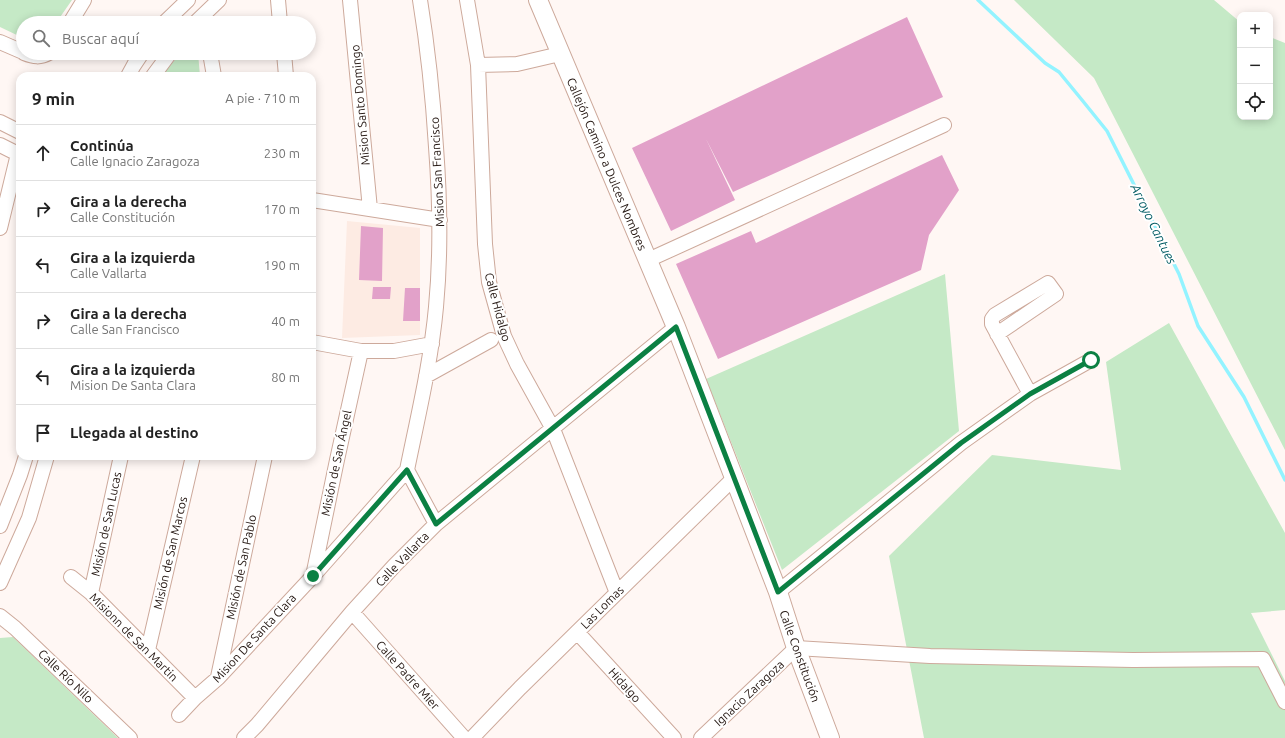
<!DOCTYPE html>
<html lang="es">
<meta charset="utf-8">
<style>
body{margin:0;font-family:Ubuntu,sans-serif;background:#f2f2f2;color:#222}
.controls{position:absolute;right:12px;top:12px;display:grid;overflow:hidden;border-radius:8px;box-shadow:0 2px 10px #0003}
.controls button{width:36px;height:36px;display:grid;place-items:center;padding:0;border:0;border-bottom:1px solid #e0e0e0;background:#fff;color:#222;font:20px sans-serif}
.stop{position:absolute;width:12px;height:12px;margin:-9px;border:3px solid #0b8043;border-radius:50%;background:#fff}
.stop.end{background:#0b8043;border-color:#fff;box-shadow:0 1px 4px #0008}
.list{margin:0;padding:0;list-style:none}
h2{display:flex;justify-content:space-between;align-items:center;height:52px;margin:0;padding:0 16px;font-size:17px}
h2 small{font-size:13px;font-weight:400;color:#767676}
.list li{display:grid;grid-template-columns:26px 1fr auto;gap:12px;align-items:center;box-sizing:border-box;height:56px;padding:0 16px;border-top:1px solid #e0e0e0}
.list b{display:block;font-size:15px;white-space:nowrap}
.list p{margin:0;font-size:13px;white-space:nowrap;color:#767676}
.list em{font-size:13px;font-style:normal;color:#767676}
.icon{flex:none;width:22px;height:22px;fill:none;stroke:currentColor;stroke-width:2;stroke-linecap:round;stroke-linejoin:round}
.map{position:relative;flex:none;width:1285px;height:738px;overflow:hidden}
.search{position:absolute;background:#fff;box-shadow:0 2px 10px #0003;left:16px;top:16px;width:300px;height:44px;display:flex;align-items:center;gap:10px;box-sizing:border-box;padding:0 14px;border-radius:22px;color:#767676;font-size:15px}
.panel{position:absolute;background:#fff;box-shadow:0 2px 10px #0003;left:16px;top:72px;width:300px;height:388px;border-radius:12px}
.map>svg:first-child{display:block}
.built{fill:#fdebe3}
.green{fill:#c5e9c6}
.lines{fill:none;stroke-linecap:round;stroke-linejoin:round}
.stream{stroke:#93f3ff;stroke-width:3.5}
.building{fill:#e2a1c9}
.minor-casing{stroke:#cda99b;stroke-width:16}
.major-casing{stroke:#cda99b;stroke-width:20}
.minor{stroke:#fff;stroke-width:14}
.major{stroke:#fff;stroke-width:18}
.route{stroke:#0b8043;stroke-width:5}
.labels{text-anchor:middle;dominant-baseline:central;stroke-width:4;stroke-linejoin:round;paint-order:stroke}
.street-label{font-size:12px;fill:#241712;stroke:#fff}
.water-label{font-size:13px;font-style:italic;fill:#005b63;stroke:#fff}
</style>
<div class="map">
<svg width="1285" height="738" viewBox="0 0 1285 738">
<rect width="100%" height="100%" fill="#fff7f4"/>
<path class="built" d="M347,221L420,228V335L342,338Z"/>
<path class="green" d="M0,0H72L56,23H23V38L0,27Z
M1014,0H1214L1240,22V117H1270V37L1285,43V450L1094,78Z
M181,53H198L200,76H163L166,70Z
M945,274L959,431L782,570L706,379Z
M1169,323L1285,533V610L1251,613L1285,681V738H924L889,556L992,455L1121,470L1106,362Z
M13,637L118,738H0V638Z"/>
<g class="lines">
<path class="stream" d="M978,0L1045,63L1059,72L1082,100L1107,131L1179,274L1198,326L1244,397L1285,480"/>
</g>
<path class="building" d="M907,17L943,97L733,192L706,139L735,200L671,231L632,148Z
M942,155L959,190L929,235L921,270L718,359L676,264L751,231L756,243Z
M361,226L383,228L382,281L359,280Z
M373,287H391L390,299H372Z
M405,288H420V321H403Z"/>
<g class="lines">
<defs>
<path id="minor" d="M278,0L280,23
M350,0L370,209
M467,0L478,65L485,244L489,282L504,336L517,364L553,429L617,593
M70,23L84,0
M164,23L188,0
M195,23L219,0
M0,42L23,52
M24,53C34,57 40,58 49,53
M210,53L214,76
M284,53L286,76
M478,65L517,64L560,54
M128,76L134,65L142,53
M153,76L170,53
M0,122L20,132
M0,145L20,155
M312,200L440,220
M0,228L18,154
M648,260L944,125
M997,334L1056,294L1048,283L995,315L992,319V324L1030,394
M312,342L361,351H394L432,344
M426,376L491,340
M407,470C418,416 431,362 436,307C441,254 440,200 436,147C433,98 428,49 420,0
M407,470L436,524
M0,526L20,475L26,456
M313,576L337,460L361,351
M71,577L91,593L195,698
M0,583L29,518L47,456
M778,592L961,443L1030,394L1091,360
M91,593L121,456
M352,612L464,738
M0,616L15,628L130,738
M577,632L674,738
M148,650L193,456
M218,677L265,456
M179,715L195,698L218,678L313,576L407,470
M244,738L257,725L352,612L394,566L436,524L676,327
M472,738L520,688L734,478
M701,738L796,648L930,656L1133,660L1263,659L1285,702"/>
<path id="major" d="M538,0L676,327L778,592L796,648L830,738"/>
</defs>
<use href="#minor" class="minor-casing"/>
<use href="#major" class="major-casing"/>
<use href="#minor" class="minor"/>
<use href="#major" class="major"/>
</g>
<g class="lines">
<path class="route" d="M313,576L407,470L436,524L676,327L778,592L961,443L1030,394L1091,360"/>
</g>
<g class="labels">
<g class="street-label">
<text transform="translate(360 105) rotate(-95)">Mision Santo Domingo</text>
<text transform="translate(607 164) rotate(67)">Callejón Camino a Dulces Nombres</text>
<text transform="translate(437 172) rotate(-93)">Mision San Francisco</text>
<text transform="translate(498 307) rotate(75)">Calle Hidalgo</text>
<text transform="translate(336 463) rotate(-78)">Misión de San Ángel</text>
<text transform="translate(106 524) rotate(-78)">Misión de San Lucas</text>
<text transform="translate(170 553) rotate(-77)">Misión de San Marcos</text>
<text transform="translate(402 559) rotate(-46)">Calle Vallarta</text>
<text transform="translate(241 567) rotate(-78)">Misión de San Pablo</text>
<text transform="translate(602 607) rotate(-45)">Las Lomas</text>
<text transform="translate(134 637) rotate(45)">Misionn de San Martin</text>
<text transform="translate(254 638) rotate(-47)">Mision De Santa Clara</text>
<text transform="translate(800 656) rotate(70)">Calle Constitución</text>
<text transform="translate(408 675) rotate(48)">Calle Padre Mier</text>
<text transform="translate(66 676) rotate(44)">Calle Río Nilo</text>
<text transform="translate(625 685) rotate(48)">Hidalgo</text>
<text transform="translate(749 693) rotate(-43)">Ignacio Zaragoza</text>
</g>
<g class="water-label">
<text transform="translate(1154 224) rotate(64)">Arroyo Cantues</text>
</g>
</g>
</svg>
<div class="controls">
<button>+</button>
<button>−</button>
<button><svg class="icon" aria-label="locate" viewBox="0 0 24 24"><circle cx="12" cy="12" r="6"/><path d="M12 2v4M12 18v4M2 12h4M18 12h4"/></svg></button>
</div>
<div class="stop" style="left:1091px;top:360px"></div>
<div class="stop end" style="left:313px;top:576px"></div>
<div class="search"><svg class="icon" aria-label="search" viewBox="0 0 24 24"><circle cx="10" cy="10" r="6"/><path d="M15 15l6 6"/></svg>Buscar aquí</div>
<section class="panel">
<h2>9 min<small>A pie · 710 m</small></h2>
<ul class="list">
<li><svg class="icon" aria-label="ahead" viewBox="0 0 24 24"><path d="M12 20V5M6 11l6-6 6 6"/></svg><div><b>Continúa</b><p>Calle Ignacio Zaragoza</p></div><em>230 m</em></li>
<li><svg class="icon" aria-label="right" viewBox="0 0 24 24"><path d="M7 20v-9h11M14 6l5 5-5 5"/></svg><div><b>Gira a la derecha</b><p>Calle Constitución</p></div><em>170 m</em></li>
<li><svg class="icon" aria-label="left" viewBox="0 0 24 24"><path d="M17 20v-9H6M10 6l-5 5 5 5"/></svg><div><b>Gira a la izquierda</b><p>Calle Vallarta</p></div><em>190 m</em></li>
<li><svg class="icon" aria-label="right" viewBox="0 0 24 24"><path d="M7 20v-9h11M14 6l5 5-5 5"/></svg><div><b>Gira a la derecha</b><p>Calle San Francisco</p></div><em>40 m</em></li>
<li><svg class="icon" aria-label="left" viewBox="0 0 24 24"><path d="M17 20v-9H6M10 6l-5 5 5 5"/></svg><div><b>Gira a la izquierda</b><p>Mision De Santa Clara</p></div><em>80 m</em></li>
<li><svg class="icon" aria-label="arrive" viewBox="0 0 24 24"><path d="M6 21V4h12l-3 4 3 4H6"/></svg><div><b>Llegada al destino</b></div></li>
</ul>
</section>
</div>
